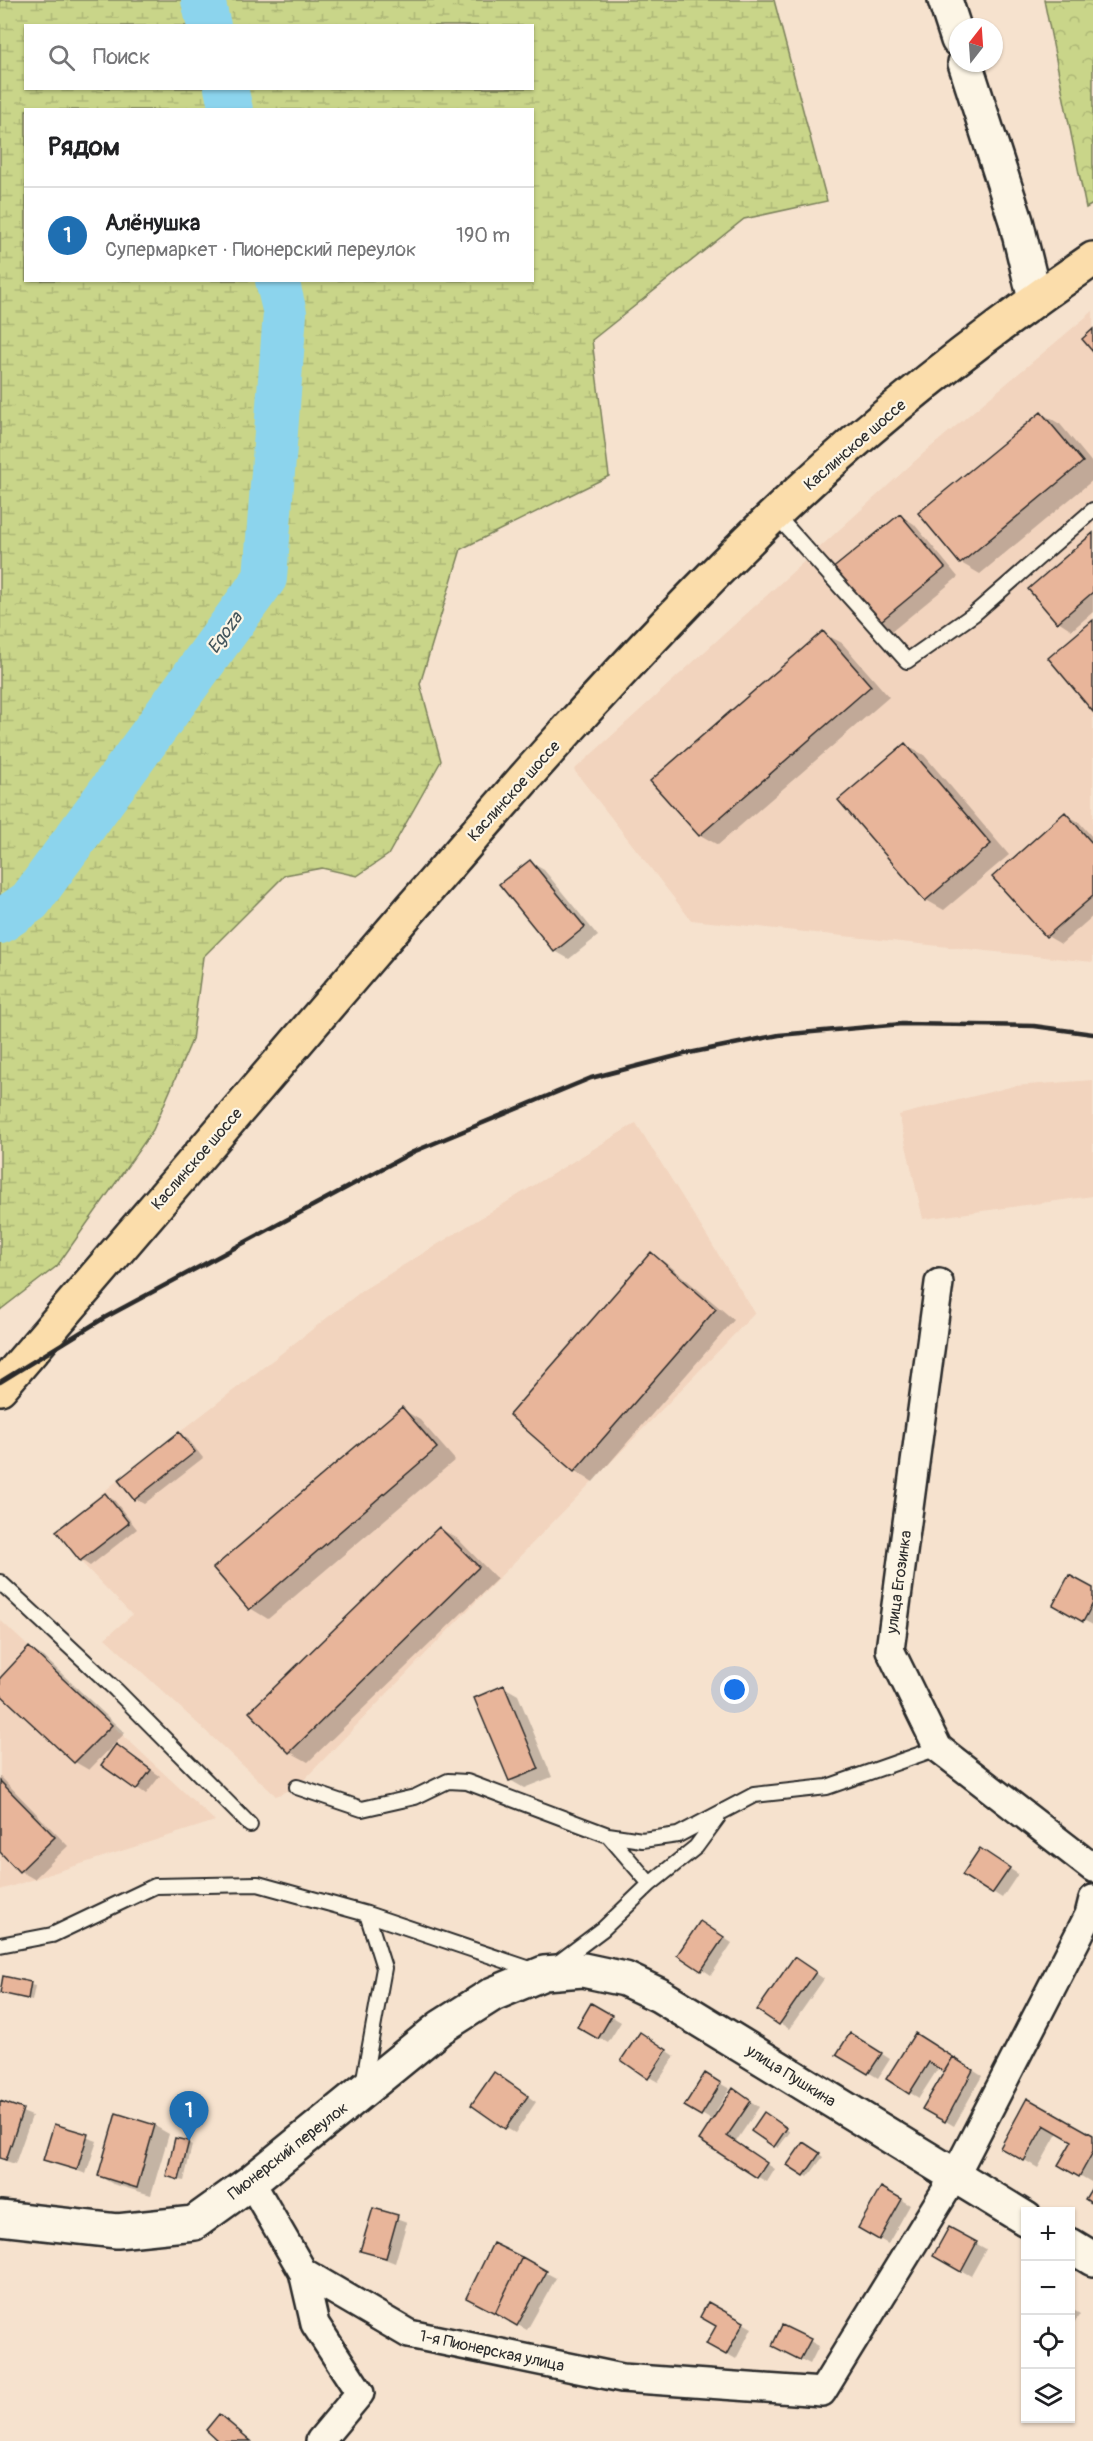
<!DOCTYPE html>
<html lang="ru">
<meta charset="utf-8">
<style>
body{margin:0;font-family:Pangolin,sans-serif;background:#f6f6f6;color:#202124}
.controls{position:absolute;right:18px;bottom:18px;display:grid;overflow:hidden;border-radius:0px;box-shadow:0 2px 4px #0004}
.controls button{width:54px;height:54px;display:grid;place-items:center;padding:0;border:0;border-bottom:2px solid #e0e0e0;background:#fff;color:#202124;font:30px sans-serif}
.compass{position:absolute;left:949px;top:18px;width:54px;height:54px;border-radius:50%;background:#fff;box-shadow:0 2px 4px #0004;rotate:17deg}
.you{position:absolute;left:735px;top:1690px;width:21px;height:21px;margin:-15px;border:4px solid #fff;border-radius:50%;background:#1a73e8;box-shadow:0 0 0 9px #1a73e833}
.badge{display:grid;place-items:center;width:39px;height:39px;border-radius:50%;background:#1f6fb2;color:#fff;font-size:20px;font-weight:700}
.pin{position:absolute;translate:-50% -50px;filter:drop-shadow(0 2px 3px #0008)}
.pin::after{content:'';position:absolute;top:32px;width:21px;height:18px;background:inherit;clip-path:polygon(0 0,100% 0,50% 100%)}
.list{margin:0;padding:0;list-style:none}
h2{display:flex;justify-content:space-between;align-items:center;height:78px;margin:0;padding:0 24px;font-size:26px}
h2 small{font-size:20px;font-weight:400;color:#757577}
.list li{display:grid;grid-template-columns:39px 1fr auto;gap:18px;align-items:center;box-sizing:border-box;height:96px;padding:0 24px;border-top:2px solid #e0e0e0}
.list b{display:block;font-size:22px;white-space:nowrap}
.list p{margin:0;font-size:20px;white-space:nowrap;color:#757577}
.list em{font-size:20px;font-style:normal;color:#757577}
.icon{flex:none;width:33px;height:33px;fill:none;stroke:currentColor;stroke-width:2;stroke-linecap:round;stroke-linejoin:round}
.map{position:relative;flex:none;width:1093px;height:2441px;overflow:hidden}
.search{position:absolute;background:#fff;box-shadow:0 2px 4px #0004;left:24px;top:24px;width:510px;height:66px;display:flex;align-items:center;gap:15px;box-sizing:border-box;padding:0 21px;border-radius:0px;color:#757577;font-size:22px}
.panel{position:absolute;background:#fff;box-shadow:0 2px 4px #0004;left:24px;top:108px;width:510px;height:174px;border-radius:0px}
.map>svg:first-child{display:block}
.built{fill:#f2d4be}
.forest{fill:url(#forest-crowns);stroke:#7a805a;stroke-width:1.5}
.wetland{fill:url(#wetland-marsh);stroke:#7a805a;stroke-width:1.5;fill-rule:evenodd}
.shadow{fill:#0003}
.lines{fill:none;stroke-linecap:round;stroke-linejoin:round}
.river{stroke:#8cd4ed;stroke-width:44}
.building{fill:#e8b59a;stroke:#2b2b2b;stroke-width:1.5}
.service-casing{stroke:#2b2b2b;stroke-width:18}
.minor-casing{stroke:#2b2b2b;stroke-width:32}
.tertiary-casing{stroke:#2b2b2b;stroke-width:38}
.primary-casing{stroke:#2b2b2b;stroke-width:38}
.service{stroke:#fcf5e5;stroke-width:14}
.minor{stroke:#fcf5e5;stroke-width:27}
.tertiary{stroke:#fcf5e5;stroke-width:33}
.primary{stroke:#fbddab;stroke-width:33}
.rail{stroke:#2b2b2b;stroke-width:4.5}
.labels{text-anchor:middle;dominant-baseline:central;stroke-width:4.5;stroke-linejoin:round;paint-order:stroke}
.street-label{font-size:16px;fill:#2b2b2b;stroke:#fcf5e5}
.water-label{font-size:18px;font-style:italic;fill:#43555c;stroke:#fcf5e5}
</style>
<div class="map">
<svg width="1093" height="2441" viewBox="0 0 1093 2441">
<defs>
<pattern id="forest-crowns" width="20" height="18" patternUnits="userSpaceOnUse" patternTransform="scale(1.5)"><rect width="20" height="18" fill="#c9d589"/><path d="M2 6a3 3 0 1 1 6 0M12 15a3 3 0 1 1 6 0" fill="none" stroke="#adb776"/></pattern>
<pattern id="wetland-marsh" width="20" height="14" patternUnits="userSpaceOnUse" patternTransform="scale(1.5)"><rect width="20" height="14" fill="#c9d589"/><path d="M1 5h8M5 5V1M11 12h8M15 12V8" fill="none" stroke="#adb776"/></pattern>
</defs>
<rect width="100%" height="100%" fill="#f6e2ce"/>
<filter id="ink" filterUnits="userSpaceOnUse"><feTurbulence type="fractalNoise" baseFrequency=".0167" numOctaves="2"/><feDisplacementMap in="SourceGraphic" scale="12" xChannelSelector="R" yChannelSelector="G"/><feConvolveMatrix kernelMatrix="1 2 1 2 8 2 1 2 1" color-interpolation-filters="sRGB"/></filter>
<g filter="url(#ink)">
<path class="built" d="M1093,311V962L691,920L574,770L925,452Z
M1093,1080V1196L923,1219L899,1115L1014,1086Z
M636,1123L755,1313L297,1787L276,1796L105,1638L132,1615L80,1561L56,1531L118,1480L363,1290Z
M0,1620L112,1725L215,1821L0,1890Z"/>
<path class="forest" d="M1044,0H1093V204L1086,208Z"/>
<path class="wetland" d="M0,0H774L827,201L744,219L592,340L609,476L461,549L420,684L441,761L388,855L357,876L322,868L285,875L203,957L192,1040L153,1130L57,1266L0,1310ZM26,26H532V88H26ZM26,110H532V280H26Z"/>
<path class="shadow" d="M1041,413L1060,424L1093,464V480L980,574L961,563L920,514Z
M900,515L914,524L958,577L891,632L877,624Z
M1093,535V612L1072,630L1058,621Z
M823,633L842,643L889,697L718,845L700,835Z
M905,745L924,755L1009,855L944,910L926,900Z
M1065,814L1079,822L1093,838V916L1061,944L1047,936L994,877Z
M530,862L544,870L598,936L569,959L555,951Z
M651,1254L669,1265L734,1320L593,1482L575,1471L511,1415Z
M402,1409L420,1420L455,1460L268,1619L250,1608Z
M179,1434L188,1439L203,1458L144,1504L135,1499Z
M105,1495L114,1500L137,1529L90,1566L81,1560Z
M439,1528L458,1539L497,1579L308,1762L290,1752Z
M1093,1590V1625L1064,1610Z
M30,1649L44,1657L125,1733L89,1770L75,1762L0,1692V1680Z
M504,1687L518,1695L552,1777L524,1788L510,1780Z
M125,1751L160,1776L146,1794L103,1764Z
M0,1776L68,1846L34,1879L20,1871L0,1850Z
M989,1856L1018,1874L1002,1898L964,1874Z
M709,1928L732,1943L711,1975L702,1969Z
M804,1965L824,1979L789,2029L780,2023Z
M4,1978L35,1986L32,2001L1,1992Z
M592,2005L621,2022L608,2043L579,2026Z
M650,2039L675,2056L658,2082L649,2077Z
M860,2040L890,2059L878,2078L838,2054Z
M925,2040L982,2076L954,2126L924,2108L946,2071L939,2067L919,2098L910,2093Z
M705,2075L730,2089L716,2111L719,2112L742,2095L759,2107L735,2143L775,2169L767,2182L758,2177L713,2121L687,2105Z
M504,2079L536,2102L515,2133L506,2128Z
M1027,2100L1093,2136V2183L1060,2164L1073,2140L1058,2132L1038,2168L1002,2147Z
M0,2103L32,2116L15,2164L0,2159Z
M117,2115L155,2126L169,2134L151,2195L113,2184L99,2176Z
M768,2116L790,2132L778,2148L774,2145Z
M55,2126L97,2141L86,2174L45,2159Z
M188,2143L192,2145L184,2181L172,2178L167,2176Z
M808,2146L823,2157L808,2177L805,2175Z
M882,2189L910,2205L888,2244L860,2228Z
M374,2210L407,2222L395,2263L362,2250Z
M950,2229L986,2249L971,2276L935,2256Z
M494,2245L556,2278L527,2330L477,2303Z
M1070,2308L1080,2314L1070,2329Z
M743,2323L752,2328L736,2359L708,2343Z
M810,2341L819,2346L810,2364L783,2350Z
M220,2416L229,2421L252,2441H221Z"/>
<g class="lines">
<path class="river" d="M203,0L209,26
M226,88L231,110
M0,922L30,901L265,578L285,313L277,280"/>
</g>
<path class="building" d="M1093,329V352L1082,339Z
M1041,412L1083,462L960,564L918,513Z
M900,514L945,568L876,625L831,570Z
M1093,533V592L1057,623L1028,589Z
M1093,620V712L1048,658Z
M823,631L871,686L699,836L650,781Z
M905,743L991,844L925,901L838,800Z
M1065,812L1093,844V896L1046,937L992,877Z
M530,860L585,927L554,952L499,884Z
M651,1252L716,1309L574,1472L509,1415Z
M402,1407L437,1448L249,1610L213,1568Z
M179,1432L195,1452L134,1500L118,1480Z
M105,1493L129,1523L80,1561L56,1531Z
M439,1527L479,1567L289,1753L249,1712Z
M1069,1575L1093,1588V1603L1083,1622L1053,1605Z
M29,1647L112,1725L74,1763L0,1694V1678Z
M504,1685L539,1769L509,1781L474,1698Z
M116,1744L151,1770L136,1790L101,1765Z
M0,1781L55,1837L19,1872L0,1852Z
M980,1848L1010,1868L992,1894L962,1875Z
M700,1921L724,1937L701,1971L677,1955Z
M794,1957L816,1972L779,2025L757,2010Z
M3,1976L31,1982L28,1999L0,1993Z
M591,2003L612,2015L598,2039L577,2027Z
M640,2032L667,2050L648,2079L621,2060Z
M850,2033L882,2053L868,2074L836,2055Z
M915,2033L953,2057L944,2072L929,2062L909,2094L886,2079Z
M953,2057L973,2070L945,2122L922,2109Z
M494,2072L528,2096L505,2129L471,2105Z
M705,2073L721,2083L701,2116L684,2106Z
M733,2088L751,2101L727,2136L767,2163L757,2178L699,2140Z
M1027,2098L1093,2135V2152L1079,2177L1058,2165L1072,2141L1044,2125L1024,2161L1000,2148Z
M0,2101L23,2109L6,2160L0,2158Z
M764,2112L787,2128L774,2147L751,2131Z
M116,2113L155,2125L137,2188L98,2176Z
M54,2124L88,2134L77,2170L43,2160Z
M175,2138L189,2141L179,2180L166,2176Z
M803,2142L820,2153L804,2176L787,2165Z
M1093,2186V2204L1085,2199Z
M881,2187L902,2199L879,2240L858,2228Z
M373,2208L398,2215L386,2258L360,2251Z
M949,2227L977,2242L961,2272L933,2256Z
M493,2243L522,2257L495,2313L466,2298Z
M522,2257L547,2271L517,2326L495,2313Z
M708,2302L744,2322L726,2355L706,2344L716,2326L700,2317Z
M782,2325L811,2339L800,2360L772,2346Z
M219,2414L251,2441H218L206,2430Z"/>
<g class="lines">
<defs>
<path id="service" d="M775,514L907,661L974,614L1093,510
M0,1582L116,1690L250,1825
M297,1787L362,1809L415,1797L448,1781L467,1782L608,1835L642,1840L678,1835L754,1795L827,1787L938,1748
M650,1884L696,1847L718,1817
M0,1945L52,1935L155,1886L258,1884L367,1914L536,1971
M555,1965L603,1929L650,1884L608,1835
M363,2084L384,1968L367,1914"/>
<path id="minor" d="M939,1283L890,1650L938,1748L1093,1868
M251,2182L303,2272
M320,2441L360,2393L315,2324L303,2272L409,2334L622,2378L822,2392L954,2177L1089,1915L1093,1899"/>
<path id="tertiary" d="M945,0L958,40
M965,63L1016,221L1035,299
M0,2218L117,2231L194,2223L251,2182L441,2027L493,1994L544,1973L583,1970L625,1979L659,1995L1026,2219
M1070,2245L1093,2259"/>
<path id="primary" d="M0,1388C122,1246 244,1103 366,961C496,809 628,656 772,517C871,422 981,336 1093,259"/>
</defs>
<use href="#service" class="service-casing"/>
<use href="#minor" class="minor-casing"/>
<use href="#tertiary" class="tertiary-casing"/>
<use href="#primary" class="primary-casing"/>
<use href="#service" class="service"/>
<use href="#minor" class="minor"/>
<use href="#tertiary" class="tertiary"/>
<use href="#primary" class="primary"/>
<path class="rail" d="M0,1382L104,1318L413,1152L591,1078L684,1054L779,1035L902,1024L1034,1026L1093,1034"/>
</g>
</g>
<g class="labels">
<g class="street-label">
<text transform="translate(855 445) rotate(-41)">Каслинское шоссе</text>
<text transform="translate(514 791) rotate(-48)">Каслинское шоссе</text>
<text transform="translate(197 1159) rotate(-49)">Каслинское шоссе</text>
<text transform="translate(899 1582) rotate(-82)">улица Егозинка</text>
<text transform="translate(791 2076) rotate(32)">улица Пушкина</text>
<text transform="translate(288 2151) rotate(-38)">Пионерский переулок</text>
<text transform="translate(492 2351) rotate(12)">1-я Пионерская улица</text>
</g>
<g class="water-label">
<text transform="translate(225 633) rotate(-54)">Egoza</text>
</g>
</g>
</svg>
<div class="controls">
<button>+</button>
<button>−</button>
<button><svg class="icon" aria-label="locate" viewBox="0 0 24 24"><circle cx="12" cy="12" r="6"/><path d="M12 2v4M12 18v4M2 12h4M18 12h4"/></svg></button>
<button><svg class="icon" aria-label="layers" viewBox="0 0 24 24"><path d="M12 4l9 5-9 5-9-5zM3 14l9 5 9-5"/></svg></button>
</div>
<svg class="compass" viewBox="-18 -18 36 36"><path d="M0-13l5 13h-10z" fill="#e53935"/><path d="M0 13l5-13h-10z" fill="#757577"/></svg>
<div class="you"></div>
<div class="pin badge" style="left:189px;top:2141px">1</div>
<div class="search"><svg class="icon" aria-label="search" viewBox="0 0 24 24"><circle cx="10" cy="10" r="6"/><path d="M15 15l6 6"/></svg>Поиск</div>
<section class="panel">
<h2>Рядом<small></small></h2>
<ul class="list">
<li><span class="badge">1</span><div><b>Алёнушка</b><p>Супермаркет · Пионерский переулок</p></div><em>190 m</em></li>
</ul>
</section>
</div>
